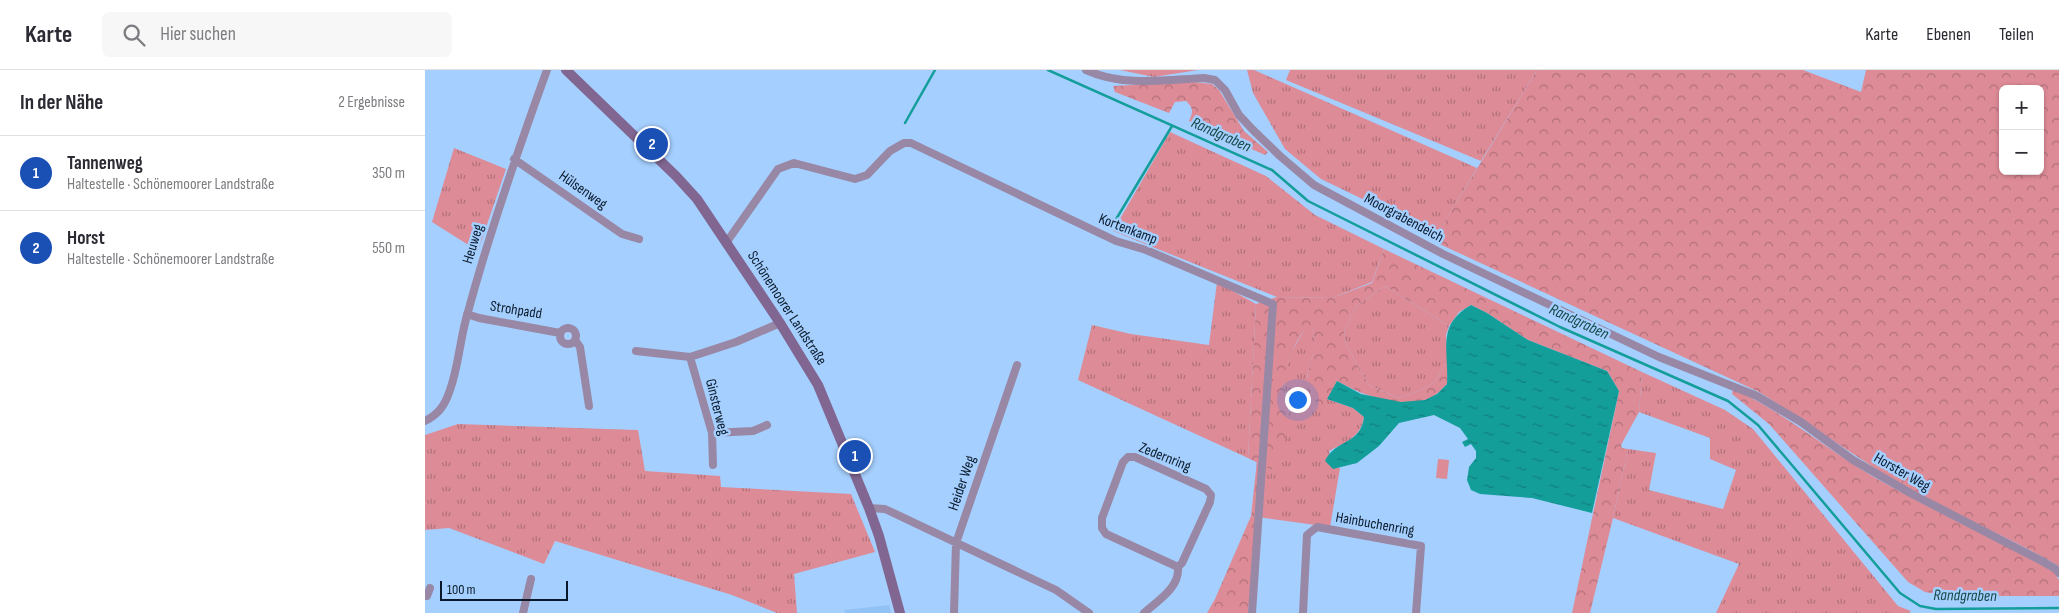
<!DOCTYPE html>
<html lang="de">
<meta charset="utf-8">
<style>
body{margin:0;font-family:"Sofia Sans Condensed",sans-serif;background:#f7f7f7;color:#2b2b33}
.controls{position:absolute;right:15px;top:15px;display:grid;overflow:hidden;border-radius:8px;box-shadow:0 1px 4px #0004}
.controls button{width:45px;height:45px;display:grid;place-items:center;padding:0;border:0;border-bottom:1px solid #e1e1e2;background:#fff;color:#2b2b33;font:25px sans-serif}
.scale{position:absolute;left:15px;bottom:12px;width:128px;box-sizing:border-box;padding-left:5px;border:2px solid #09192a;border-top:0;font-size:14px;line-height:18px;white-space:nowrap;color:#09192a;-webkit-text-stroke:4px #a5cffe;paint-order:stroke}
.you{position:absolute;left:872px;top:329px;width:18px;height:18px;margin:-12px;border:4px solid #fff;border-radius:50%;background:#1a73e8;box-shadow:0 0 0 8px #1a73e833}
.badge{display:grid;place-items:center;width:32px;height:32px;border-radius:50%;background:#6e4e25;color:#fff;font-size:16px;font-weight:700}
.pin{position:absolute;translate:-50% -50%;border:2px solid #fff;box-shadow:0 1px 5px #0006}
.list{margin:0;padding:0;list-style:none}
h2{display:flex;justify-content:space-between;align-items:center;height:65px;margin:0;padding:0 20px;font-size:21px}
h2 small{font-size:16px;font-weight:400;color:#7c7c81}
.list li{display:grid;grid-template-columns:32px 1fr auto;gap:15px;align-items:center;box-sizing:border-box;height:75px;padding:0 20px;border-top:1px solid #e1e1e2}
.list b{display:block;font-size:19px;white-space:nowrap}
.list p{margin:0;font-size:16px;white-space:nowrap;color:#7c7c81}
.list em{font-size:16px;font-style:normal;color:#7c7c81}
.icon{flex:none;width:28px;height:28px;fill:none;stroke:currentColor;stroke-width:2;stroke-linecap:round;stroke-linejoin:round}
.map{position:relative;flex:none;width:1634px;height:543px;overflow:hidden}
header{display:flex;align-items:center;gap:30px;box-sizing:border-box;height:70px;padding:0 25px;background:#fff;border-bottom:1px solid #e1e1e2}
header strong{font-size:24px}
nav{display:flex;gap:28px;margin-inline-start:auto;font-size:18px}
.search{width:350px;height:45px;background:#f7f7f7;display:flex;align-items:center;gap:12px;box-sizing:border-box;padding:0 18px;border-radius:8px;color:#7c7c81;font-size:19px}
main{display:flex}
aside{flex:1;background:#fff}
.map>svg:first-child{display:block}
.built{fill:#92c2f5}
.grass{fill:url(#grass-tufts)}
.forest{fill:url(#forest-crowns);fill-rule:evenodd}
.pitch{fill:#dd8b96}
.water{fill:url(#water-ripples)}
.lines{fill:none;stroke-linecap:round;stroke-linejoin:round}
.stream{stroke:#139e9a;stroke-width:2.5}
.street{stroke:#9887a5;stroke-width:8}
.secondary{stroke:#806691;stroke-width:10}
.labels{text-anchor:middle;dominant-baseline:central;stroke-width:5;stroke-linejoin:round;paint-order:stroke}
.street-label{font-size:15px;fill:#09192a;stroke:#a5cffe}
.water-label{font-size:16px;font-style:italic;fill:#144947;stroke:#a5cffe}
</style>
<header>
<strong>Karte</strong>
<div class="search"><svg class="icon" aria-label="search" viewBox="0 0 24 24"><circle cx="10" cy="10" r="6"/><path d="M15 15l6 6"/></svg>Hier suchen</div>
<nav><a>Karte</a><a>Ebenen</a><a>Teilen</a></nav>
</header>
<main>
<aside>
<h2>In der Nähe<small>2 Ergebnisse</small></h2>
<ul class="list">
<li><span class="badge" style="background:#1a4fb4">1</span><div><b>Tannenweg</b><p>Haltestelle · Schönemoorer Landstraße</p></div><em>350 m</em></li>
<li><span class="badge" style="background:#1a4fb4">2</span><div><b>Horst</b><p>Haltestelle · Schönemoorer Landstraße</p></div><em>550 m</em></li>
</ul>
</aside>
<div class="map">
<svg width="1634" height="543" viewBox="0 0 1634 543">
<defs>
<pattern id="grass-tufts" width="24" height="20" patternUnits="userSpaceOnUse" patternTransform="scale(1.25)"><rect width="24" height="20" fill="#dd8b96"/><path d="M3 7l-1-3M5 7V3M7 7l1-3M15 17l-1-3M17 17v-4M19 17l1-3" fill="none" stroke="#b1717b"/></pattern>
<pattern id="forest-crowns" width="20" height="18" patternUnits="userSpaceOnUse" patternTransform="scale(1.25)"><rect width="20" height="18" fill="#dd8b96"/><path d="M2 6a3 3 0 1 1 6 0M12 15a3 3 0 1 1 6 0" fill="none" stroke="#b1717b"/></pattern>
<pattern id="water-ripples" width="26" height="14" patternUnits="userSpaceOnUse" patternTransform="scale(1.25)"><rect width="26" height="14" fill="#139e9a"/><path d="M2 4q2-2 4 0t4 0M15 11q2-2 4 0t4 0" fill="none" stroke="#10807e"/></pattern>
</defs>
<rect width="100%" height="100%" fill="#a5cffe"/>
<path class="built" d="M464,535L466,543H420L419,540Z"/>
<path class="grass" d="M695,0H773L729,7Z
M822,0H829L1052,98L1012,165L896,109L860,79L828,23Z
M865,0H1112L1056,91L861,10Z
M745,62L841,106L890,145L959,179L947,212L907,228L852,227L688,161Z
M29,78L81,99L53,181L7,152Z
M792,212L831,234L823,388L653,310L667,255L706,264L784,275Z
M960,216L1024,256L1021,265L1023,296L1020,294L1010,312L991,322L973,328L944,315L921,275L919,261L931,236Z
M887,257L890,275L882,307L902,329L928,338L939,347C936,367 921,372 904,381L908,398H915L905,457L826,446L832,391L847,400L865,337L860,320L859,304L866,283L879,260Z
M1217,302L1300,340L1328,359L1473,536L1486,541L1484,543H1291L1314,494L1188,448L1203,379L1231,383L1224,420L1298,439L1311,400L1285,389V368L1214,342Z
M33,354L213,360L220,401L295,406L296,417L426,424L450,482L369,504L372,543H352L307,525L130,471L119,494L24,458L0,460V365Z"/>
<path class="forest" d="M1112,0H1378L1436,22L1441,0H1634V496C1587,469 1536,447 1488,421C1435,391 1386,354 1334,322L1008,171ZM1578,19H1615V101H1578Z
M768,12L787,14L794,20L819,61L843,82L840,85L764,51C768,42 769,39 761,31L750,32L744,43L690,22L688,16Z
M959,179L1217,302L1214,342L1196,375L1197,378L1203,379L1188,448L1165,543H1147L1194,321L1182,301L1103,270L1062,243L1046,235L1034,242L1024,256L960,216L931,236L919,261L921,275L944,315L973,328L991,322L1010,312L1020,294L1023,296L1022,314C1016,320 1009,328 1000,330C971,338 937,325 912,311L899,336C870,327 886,298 889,277C890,271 888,264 887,258L879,260C868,277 858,297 860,318C861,332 865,338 864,352C862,369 853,385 847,400L823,388L831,234L852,227L907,228L947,213Z
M1308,319C1359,342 1400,378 1447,406C1506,440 1569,468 1629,502L1634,510V526H1523L1500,522L1483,512L1344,354L1307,324Z
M826,446L832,447L823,543H782L790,529Z"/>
<path class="pitch" d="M1013,389L1024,390L1022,409L1011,408Z"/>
<path class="water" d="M1046,235L1062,243L1103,270L1182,301L1194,321L1167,443L1107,428L1055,424L1046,420L1042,410L1044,397L1051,388V381L1046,374L1040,377L1037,372L1043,369L1035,358L1009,345L974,353L954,376L932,393L908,399L900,391C910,369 936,375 939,347L928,338L902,329L912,311L936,324L976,332L1000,330L1012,324L1022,314C1024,280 1011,255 1046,235Z"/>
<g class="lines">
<path class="stream" d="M623,0L847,100L883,131L1135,257L1303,331L1333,355L1475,523L1495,536L1511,539L1634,538
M480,53L510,0
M687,156L747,56"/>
<path class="street" d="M661,0C698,17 739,10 779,8L790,10L800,20L814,45L828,60L855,86L889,115L1018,184L1234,287L1332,326L1376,352L1428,390L1487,424L1615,490L1631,499L1634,503
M89,89L197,164L214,169
M301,173L353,99L369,93L430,109L442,105L465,81L479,73H486L691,171L721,180L848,234L827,543
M42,244L54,248L135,263
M135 266a8 8 0 1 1 16 0a8 8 0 1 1-16 0Z
M150,270L155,277L164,336
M211,281L265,287L311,272L355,253
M265,287L287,363L288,395
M0,351C14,344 20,335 25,320C34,295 35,267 43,242C65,160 93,80 122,0
M287,363L328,361L342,355
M444,438L460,439L631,520L664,543
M0,526H2L5,518
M98,543L106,509
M529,543L531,473L592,295
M719,543C732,531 755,518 753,497L757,493L785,432L786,425L781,419L710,387H703L698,392L677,448V458L681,464L753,497
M878,543L882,465L892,457L996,476L991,543"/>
<path class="secondary" d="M141,0L251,106L272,129L355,253L393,315L444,438L454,466L475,543"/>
</g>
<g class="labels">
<g class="street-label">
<text transform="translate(158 120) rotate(35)">Hülsenweg</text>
<text transform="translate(979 148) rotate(28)">Moorgrabendeich</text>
<text transform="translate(703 159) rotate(21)">Kortenkamp</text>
<text transform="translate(48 174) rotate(-73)">Heuweg</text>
<text transform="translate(362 238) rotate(57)">Schönemoorer Landstraße</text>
<text transform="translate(91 240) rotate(9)">Strohpadd</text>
<text transform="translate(292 337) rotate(76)">Ginsterweg</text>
<text transform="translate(740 387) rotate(22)">Zedernring</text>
<text transform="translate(1477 402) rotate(30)">Horster Weg</text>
<text transform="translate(537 413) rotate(-71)">Heider Weg</text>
<text transform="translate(950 454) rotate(10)">Hainbuchenring</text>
</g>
<g class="water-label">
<text transform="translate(796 65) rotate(24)">Randgraben</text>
<text transform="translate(1154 252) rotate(25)">Randgraben</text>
<text transform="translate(1540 526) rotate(1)">Randgraben</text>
</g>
</g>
</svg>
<div class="controls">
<button>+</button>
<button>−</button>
</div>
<div class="scale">100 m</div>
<div class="you"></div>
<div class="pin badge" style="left:430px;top:386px;background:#1a4fb4">1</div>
<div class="pin badge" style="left:227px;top:74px;background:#1a4fb4">2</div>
</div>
</main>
